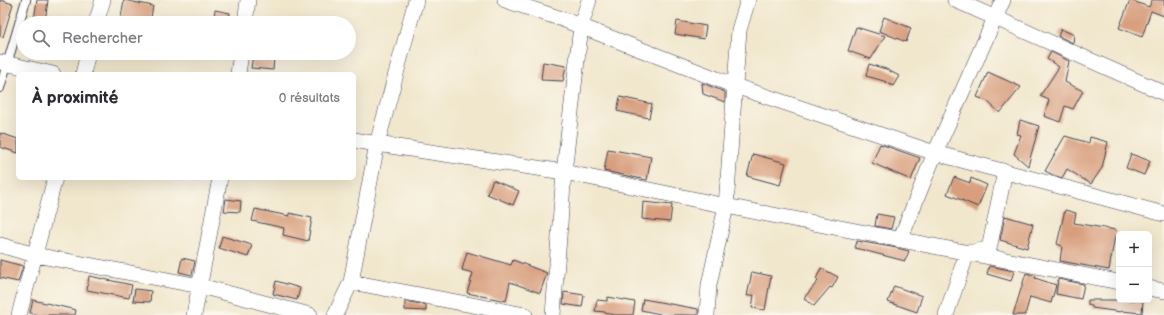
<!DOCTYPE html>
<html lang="fr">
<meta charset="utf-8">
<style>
body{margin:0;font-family:"Balsamiq Sans",sans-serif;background:#f7f7f7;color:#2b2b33}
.controls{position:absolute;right:12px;bottom:12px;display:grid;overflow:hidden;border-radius:6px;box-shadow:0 4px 16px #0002}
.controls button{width:36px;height:36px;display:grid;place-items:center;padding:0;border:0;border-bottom:1px solid #e1e1e2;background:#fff;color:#2b2b33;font:20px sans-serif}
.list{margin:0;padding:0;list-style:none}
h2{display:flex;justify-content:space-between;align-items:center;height:52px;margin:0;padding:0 16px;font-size:17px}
h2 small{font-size:13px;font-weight:400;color:#7c7c81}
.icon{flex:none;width:22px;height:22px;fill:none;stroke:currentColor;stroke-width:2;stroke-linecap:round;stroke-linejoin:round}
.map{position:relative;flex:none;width:1164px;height:315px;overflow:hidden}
.search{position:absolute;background:#fff;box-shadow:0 4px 16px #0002;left:16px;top:16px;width:340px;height:44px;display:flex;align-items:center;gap:10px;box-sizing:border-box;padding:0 14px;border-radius:22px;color:#7c7c81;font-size:15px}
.panel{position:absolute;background:#fff;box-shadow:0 4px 16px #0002;left:16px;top:72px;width:340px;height:108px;border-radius:6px}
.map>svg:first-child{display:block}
.building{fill:#d89e7d}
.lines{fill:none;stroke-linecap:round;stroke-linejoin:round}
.service-casing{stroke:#414051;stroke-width:10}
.minor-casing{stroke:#414051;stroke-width:16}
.service{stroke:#fff;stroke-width:8}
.minor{stroke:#fff;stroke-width:15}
</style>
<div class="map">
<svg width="1164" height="315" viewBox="0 0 1164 315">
<rect width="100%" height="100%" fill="#fbf7ec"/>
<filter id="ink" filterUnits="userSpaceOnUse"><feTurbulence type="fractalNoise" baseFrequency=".025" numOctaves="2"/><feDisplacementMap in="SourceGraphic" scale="8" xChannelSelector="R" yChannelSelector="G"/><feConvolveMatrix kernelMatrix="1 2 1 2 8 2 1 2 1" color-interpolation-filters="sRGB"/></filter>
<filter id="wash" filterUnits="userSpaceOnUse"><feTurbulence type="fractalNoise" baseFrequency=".012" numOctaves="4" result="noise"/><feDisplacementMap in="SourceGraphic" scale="16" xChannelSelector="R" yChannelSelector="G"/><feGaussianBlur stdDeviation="0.9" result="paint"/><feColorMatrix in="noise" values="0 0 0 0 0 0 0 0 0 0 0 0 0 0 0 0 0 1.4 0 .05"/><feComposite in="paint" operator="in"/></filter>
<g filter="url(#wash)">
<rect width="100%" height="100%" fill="#f1e7cd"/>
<g id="blocks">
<path class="building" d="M0,0L13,4L3,37L0,36Z
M37,0H48L45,22L34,20Z
M124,0L153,6L150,23L133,21L132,23H120Z
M1130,0L1149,7L1152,0H1164V16L1151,11L1142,37L1119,28Z
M215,10L230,13L228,23H213Z
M884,17L911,28L906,42L879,31Z
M677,21L706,26L704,39L675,34Z
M856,27L885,36L871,59L848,51Z
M1061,29L1074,35L1073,43L1058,36Z
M1051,52L1069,61L1065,82L1083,91L1073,109L1065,106L1060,122L1044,116L1049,100L1040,96L1059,67L1047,59Z
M253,55L274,57L273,70L251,68Z
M543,62L566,66L563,81L541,80Z
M869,64L886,69L899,76L893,86L884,81L866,76Z
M988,72L1021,87L1000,113L987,101L977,97Z
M702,83L725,92V102L703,94Z
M620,97L652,104L649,118L617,111Z
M1020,120L1039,126L1028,166L1014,154L1021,135L1017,134Z
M0,133L18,139V153L0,147Z
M1065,136L1089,143L1090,137L1108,142L1102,168L1091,184L1067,169L1062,178L1053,175L1045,171Z
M880,144L920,158L911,180L872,163Z
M608,149L651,157L647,180L604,171Z
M753,154L786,163L780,185L747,176Z
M1131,154L1150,161L1144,175L1126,168Z
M954,177L970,183L971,178L987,185L978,207L947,194Z
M493,180L519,191L513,205L487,194Z
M226,199L241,201L240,212L224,211Z
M643,202L672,205L670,222L642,219Z
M255,209L289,216V213L312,218L308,241L283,235L284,228L252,221Z
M1065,210L1076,213L1074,223L1116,230L1109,270L1060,261L1062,246L1057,244Z
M877,214L894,217L891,229L875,226Z
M1005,216L1033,224L1027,248L1000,240Z
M222,236L252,245L248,257L219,248Z
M857,241L897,248L909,251L905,261L855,248Z
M467,252L511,265L513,260L547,273L540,293L510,282L506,301L467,293L473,273L462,270Z
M182,258L195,261L192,275L179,272Z
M0,260L23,266L18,282L0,278Z
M989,266L1014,271L1011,281L987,274Z
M821,268L838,277L832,288L830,287L814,306L804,298L818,281L816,279Z
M752,272L771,276L765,310L752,308L754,295L747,296Z
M1026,273L1036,276L1035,278L1056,285L1051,303L1030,297L1025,315H1013Z
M89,276L132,285L129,298L87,290Z
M1058,279L1084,284L1081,299L1056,294Z
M276,281L300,288L297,300L273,294Z
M894,286L922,296L917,312L888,302Z
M135,289L151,291L150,302L133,301Z
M564,292L584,295L582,307L563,304Z
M608,297L635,302L633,315H615L605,313V312L595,311L597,300L607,301Z
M643,299L698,309V315H660V314L641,310Z
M33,300L76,310L75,315H38L30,313Z
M1088,300H1131L1143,301L1142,313L1121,311V312L1092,308V306L1088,305Z
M405,301L426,305V311L405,310Z"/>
</g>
</g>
<g filter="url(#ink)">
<use href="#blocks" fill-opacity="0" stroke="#414051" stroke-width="1"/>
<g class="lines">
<defs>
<path id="service" d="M0,88L26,0"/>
<path id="minor" d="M505,0L562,19L735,86L935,153L1164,214
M955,0L1164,93
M96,23L103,0
M245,23L248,0
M0,62L53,74
M83,74L88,53
M238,74L241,53
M354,140L377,144L564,172L726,206L1119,282
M900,240L935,153L1003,0
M0,245L35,255L200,286L310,315
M351,282L525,315
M1149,288L1164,291
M19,315L55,178
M194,315L220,178
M335,315L351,282L377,144L416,0
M553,315L564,172L581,26L589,0
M707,315L709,285L726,206L739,30L748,0
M946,315L967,253L989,249L1005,171"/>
</defs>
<use href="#service" class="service-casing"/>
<use href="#minor" class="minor-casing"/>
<use href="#service" class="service"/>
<use href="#minor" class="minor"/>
</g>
</g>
</svg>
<div class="controls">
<button>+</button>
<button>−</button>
</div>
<div class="search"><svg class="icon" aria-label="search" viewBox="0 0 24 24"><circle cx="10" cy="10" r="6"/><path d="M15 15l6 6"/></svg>Rechercher</div>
<section class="panel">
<h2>À proximité<small>0 résultats</small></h2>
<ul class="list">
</ul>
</section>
</div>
